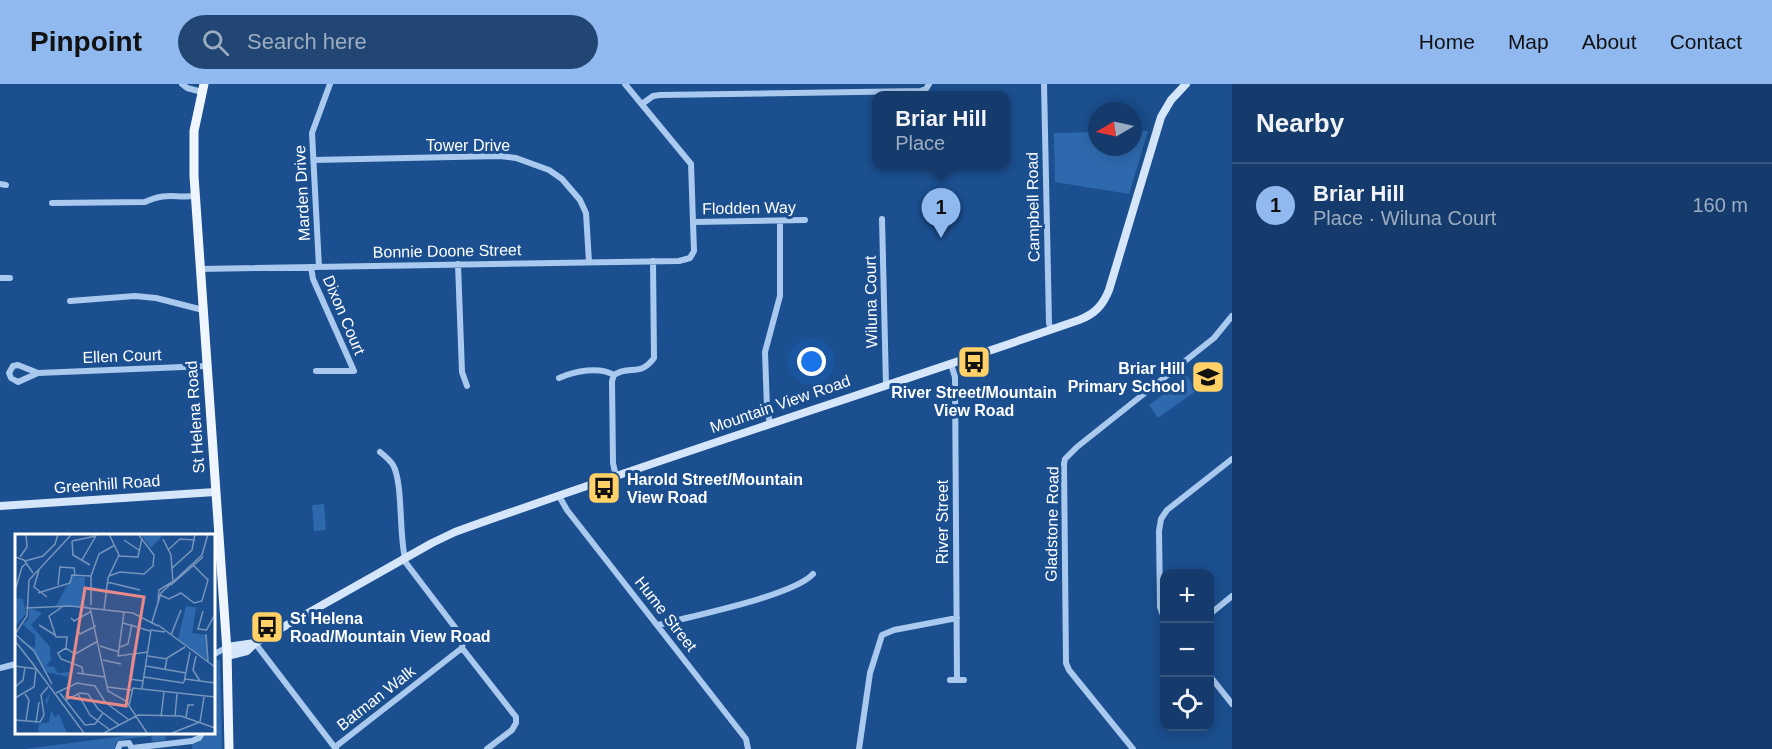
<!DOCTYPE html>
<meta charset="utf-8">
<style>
body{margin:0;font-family:Arial,sans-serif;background:#214673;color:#f1f3f6}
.controls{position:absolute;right:18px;bottom:18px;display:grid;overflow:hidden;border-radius:12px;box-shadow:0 3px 15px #0003}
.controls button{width:54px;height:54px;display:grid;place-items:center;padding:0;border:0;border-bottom:2px solid #33557e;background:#143b6b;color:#f1f3f6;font:30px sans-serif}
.compass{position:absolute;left:1088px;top:18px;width:54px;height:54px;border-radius:50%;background:#143b6b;box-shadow:0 3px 15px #0003;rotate:261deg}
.you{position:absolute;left:812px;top:278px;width:21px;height:21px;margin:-15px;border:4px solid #fff;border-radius:50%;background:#1a73e8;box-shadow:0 0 0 9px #1a73e833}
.badge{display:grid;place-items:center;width:39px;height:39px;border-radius:50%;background:#90b9f0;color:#111;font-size:20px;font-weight:700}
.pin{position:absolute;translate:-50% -50px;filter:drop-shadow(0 2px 3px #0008)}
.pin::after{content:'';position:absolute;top:32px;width:21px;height:18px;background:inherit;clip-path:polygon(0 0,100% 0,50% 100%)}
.popup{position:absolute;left:872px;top:7px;width:138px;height:78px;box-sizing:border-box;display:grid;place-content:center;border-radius:12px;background:#143b6b;filter:drop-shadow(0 2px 4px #0005);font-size:20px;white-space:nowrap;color:#9dadc1}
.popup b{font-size:22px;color:#f1f3f6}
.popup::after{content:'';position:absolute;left:50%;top:100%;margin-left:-12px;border:12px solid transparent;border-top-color:#143b6b}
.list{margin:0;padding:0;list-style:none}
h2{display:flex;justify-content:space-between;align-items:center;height:78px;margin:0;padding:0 24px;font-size:26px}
h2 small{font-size:20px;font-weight:400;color:#9dadc1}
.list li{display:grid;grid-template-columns:39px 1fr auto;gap:18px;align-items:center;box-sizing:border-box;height:84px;padding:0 24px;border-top:2px solid #33557e}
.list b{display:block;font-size:22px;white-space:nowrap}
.list p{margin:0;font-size:20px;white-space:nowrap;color:#9dadc1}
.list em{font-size:20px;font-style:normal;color:#9dadc1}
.icon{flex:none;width:33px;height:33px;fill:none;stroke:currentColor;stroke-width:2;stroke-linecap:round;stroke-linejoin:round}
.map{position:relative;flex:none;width:1232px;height:665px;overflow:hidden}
header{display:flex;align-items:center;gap:36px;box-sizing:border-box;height:84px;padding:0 30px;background:#90b9f0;color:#111}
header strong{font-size:28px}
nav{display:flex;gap:33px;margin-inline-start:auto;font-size:21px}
.search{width:420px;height:54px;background:#214673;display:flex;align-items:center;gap:15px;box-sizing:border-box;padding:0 21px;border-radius:33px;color:#9dadc1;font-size:22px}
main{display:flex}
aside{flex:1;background:#143b6b}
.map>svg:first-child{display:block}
.green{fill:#2e69ad}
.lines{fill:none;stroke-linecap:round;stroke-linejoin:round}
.street{stroke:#a9c9ee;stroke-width:6}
.secondary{stroke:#d6e6fa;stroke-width:8}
.primary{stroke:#f0f6ff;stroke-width:9}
.labels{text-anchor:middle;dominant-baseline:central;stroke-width:6;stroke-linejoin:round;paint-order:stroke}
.street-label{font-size:16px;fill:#fff;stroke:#1b4f8f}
.poi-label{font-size:16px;font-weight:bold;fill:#fff;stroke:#1b4f8f;text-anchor:start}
.inset-road{fill:none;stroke:#7695bc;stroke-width:1.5}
.view{fill:#e88989;fill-opacity:0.15;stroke:#e88989;stroke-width:3}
.inset-edge{fill:none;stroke:#fff;stroke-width:3}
</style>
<header>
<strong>Pinpoint</strong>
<div class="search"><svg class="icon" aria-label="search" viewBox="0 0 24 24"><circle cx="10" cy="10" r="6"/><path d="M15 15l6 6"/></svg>Search here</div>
<nav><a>Home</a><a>Map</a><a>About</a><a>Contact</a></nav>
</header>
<main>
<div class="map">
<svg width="1232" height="665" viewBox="0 0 1232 665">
<rect width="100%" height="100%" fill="#1b4f8f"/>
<path class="green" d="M1133,47H1148L1129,110L1055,98L1054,49L1097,48V63H1133Z
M1187,292L1197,306L1158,334L1149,321Z
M324,420L326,446L314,447L312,421Z
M213,574L220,576L222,665H192V661L201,657L207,649L213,648Z
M156,648L179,649L165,650L166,656L153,658L151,652L125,655L117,658L114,665H24Z"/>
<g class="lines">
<path class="street" d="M182,0L187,4L202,8
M1044,0L1049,239L1051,246
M642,20L653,12L660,11L920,7L926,5L929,0
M314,76L500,72L516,74L549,86L562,95L580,116L586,129L589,178
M0,100L6,101
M52,119L145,118C167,108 173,114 195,112
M882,135L886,301
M694,138L805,136
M458,180L462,288L467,302
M311,183L313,195L354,287H316
M319,183L312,49L330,0
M200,185L679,177L690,174L694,167L691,80L625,0
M0,194H10
M70,217L135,212L156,214L203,226
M951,280L955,293L957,596
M38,289L18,281L13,282L9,289L11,294L18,298L38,289L207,282
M614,291C630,280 639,294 654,274L653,177
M614,291L612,297L613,379L616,393
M559,294C575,287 599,282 614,291
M770,339L767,325L765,268L780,212V137
M380,368C385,372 390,376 393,381C403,398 399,451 405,474
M559,412L567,426L746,655L748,665
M403,475L460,550L463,558L462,564L516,633V639L512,646L487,665
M1210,530L1232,512
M1164,534L1160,523L1159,447L1161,435L1167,426L1232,375
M658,541C691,532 793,512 813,490
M255,559L336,665
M213,571L227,563
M0,584L16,580
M1210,592L1232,620
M950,596H964
M335,663L462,564
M132,664L192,657L199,654L203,648
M118,665L120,660L129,659L132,665
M859,665L870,589L882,551L894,546L957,534
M1133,665L1069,586L1066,579L1064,380L1065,375L1077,363L1214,254L1232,232"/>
<path class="secondary" d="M0,422L215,408
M227,563L255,559
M227,572L247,567L255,559L432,459L455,448C662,374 871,308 1079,236C1095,230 1103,221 1109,206L1161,33L1171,16L1186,0"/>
<path class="primary" d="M204,0L194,47V92L227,567L229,665"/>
</g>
<defs>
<symbol id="bus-square" viewBox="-11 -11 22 22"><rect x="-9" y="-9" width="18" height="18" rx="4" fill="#ffd166" stroke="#1b4f8f"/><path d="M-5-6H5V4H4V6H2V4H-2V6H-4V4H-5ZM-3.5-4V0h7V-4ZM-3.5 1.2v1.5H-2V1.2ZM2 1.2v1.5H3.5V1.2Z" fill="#111"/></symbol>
<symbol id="school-square" viewBox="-11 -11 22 22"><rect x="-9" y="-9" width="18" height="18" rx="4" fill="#ffd166" stroke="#1b4f8f"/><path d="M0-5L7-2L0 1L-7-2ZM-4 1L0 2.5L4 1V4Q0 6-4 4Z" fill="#111"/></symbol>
</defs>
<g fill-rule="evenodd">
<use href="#bus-square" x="955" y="259" width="38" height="38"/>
<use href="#school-square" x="1189" y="274" width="38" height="38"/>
<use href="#bus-square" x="585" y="385" width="38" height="38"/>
<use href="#bus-square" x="248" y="524" width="38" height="38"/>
</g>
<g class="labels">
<g class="street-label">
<text x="468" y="61">Tower Drive</text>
<text transform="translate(302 109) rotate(-93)">Marden Drive</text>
<text transform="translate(1033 123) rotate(-91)">Campbell Road</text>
<text transform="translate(749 124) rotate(-1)">Flodden Way</text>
<text transform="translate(447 167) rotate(-1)">Bonnie Doone Street</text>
<text transform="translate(871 218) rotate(-91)">Wiluna Court</text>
<text transform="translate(344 231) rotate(67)">Dixon Court</text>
<text transform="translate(122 272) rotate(-2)">Ellen Court</text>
<text transform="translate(780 320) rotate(-19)">Mountain View Road</text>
<text transform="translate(195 333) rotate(-94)">St Helena Road</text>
<text transform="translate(107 400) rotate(-4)">Greenhill Road</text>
<text transform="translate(942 438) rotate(-90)">River Street</text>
<text transform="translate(1052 440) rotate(-89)">Gladstone Road</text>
<text transform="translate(666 530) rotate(52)">Hume Street</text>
<text transform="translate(376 614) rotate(-38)">Batman Walk</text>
</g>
<g class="poi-label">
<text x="1185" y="284" text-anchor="end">Briar Hill<tspan x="1185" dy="18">Primary School</tspan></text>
<text x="974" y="308" text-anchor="middle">River Street/Mountain<tspan x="974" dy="18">View Road</tspan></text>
<text x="627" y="395">Harold Street/Mountain<tspan x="627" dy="18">View Road</tspan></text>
<text x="290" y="534">St Helena<tspan x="290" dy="18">Road/Mountain View Road</tspan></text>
</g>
</g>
<g transform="translate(15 450)">
<rect width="200" height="200" fill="#1b4f8f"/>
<path d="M149,0L136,14L126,1V0ZM57,42L70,43L69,70L76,74L41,72ZM0,64L8,65L11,80L0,92ZM171,72L199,76L181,74L177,99L191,101L192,126L163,105ZM14,74L27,79L16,91L35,113L36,126L31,132L39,133L43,139L55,138L53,143L32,138L38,153L17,115L0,104L20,114V101L8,91L14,84ZM36,157L32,170L40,183L44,180L52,199H23L24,190L34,188L36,177L30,167Z" fill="#2e69ad"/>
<path class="inset-road" d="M148,5L156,21L158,48M109,6L124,16M57,7L58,21L75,31M57,7L81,2M154,15L165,5L180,6M104,22L123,23L127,4M0,23L9,26L18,39M5,23L12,13L11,0M67,26L82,0M10,27L28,22L40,10L43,0M156,35L177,16L180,0M24,36L19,53L32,63M76,42L84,20L100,11M76,42V71M94,42L105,38L129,40L138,32L139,21L123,0M92,48L125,56M43,51L45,33L59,34L60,41M156,51L188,23M0,57L7,33L12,29M23,59L55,49L57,41L76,42M145,61L154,65L166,59L179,69L187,67L193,46L178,31M143,68L144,56L157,48M47,73L34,82L41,103H52L51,114L60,120L83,107M11,74L55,72L118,79L143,92M75,74L93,157L111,167L132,199M89,76L93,44L104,21L94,0M188,77L183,95L192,96M109,78L103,122L133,118M56,84L59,87L75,78M137,88L146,59L187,21L193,0M108,89L135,97M24,91L40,101M143,91L200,133M62,95L65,100L81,92M191,97L200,80M0,100L19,117L37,150M0,100L12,82L14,46L57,0M191,100L193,127M156,101L166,76M0,107L18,130M85,112L104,118M105,113L113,110L117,90M51,114L43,119L46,125L67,133L68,140M118,120L115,145L128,147M133,122L152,125M181,122L178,136L185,147M88,126L106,130M18,130L69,199M0,132L22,135M131,132L171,139M150,135L152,124L170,113M62,139L90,143M129,143L169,149M170,145L200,149M169,148L175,118M0,153L8,146L10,133M92,153L117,156M127,154L136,96L150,98M41,159L62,149L80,152L90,168L114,186M45,159L70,191L80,190L88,179M10,160L14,166L11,187M63,160L75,181L95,196M0,164L19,153L21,136M51,166L65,159L73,160L83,175L104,191M114,171L118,154L200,163M160,182L162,160M146,183L149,158M171,183L173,171H179M0,186L25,188L29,181L26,161L33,153M21,189L24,168M89,199L123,181L166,182L200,194M157,199L185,188L189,163"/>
<path class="view" d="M70,54L129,63L111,172L52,163Z"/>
<rect width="200" height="200" class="inset-edge"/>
</g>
</svg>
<div class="controls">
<button>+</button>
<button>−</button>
<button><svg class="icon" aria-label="locate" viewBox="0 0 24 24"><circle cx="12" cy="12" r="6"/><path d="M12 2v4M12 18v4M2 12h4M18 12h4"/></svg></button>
</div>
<svg class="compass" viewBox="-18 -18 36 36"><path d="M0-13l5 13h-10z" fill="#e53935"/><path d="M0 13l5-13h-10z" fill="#9dadc1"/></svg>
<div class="you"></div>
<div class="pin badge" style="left:941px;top:154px">1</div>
<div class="popup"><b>Briar Hill</b>Place</div>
</div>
<aside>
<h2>Nearby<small></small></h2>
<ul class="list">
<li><span class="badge">1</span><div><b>Briar Hill</b><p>Place · Wiluna Court</p></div><em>160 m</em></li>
</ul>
</aside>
</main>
